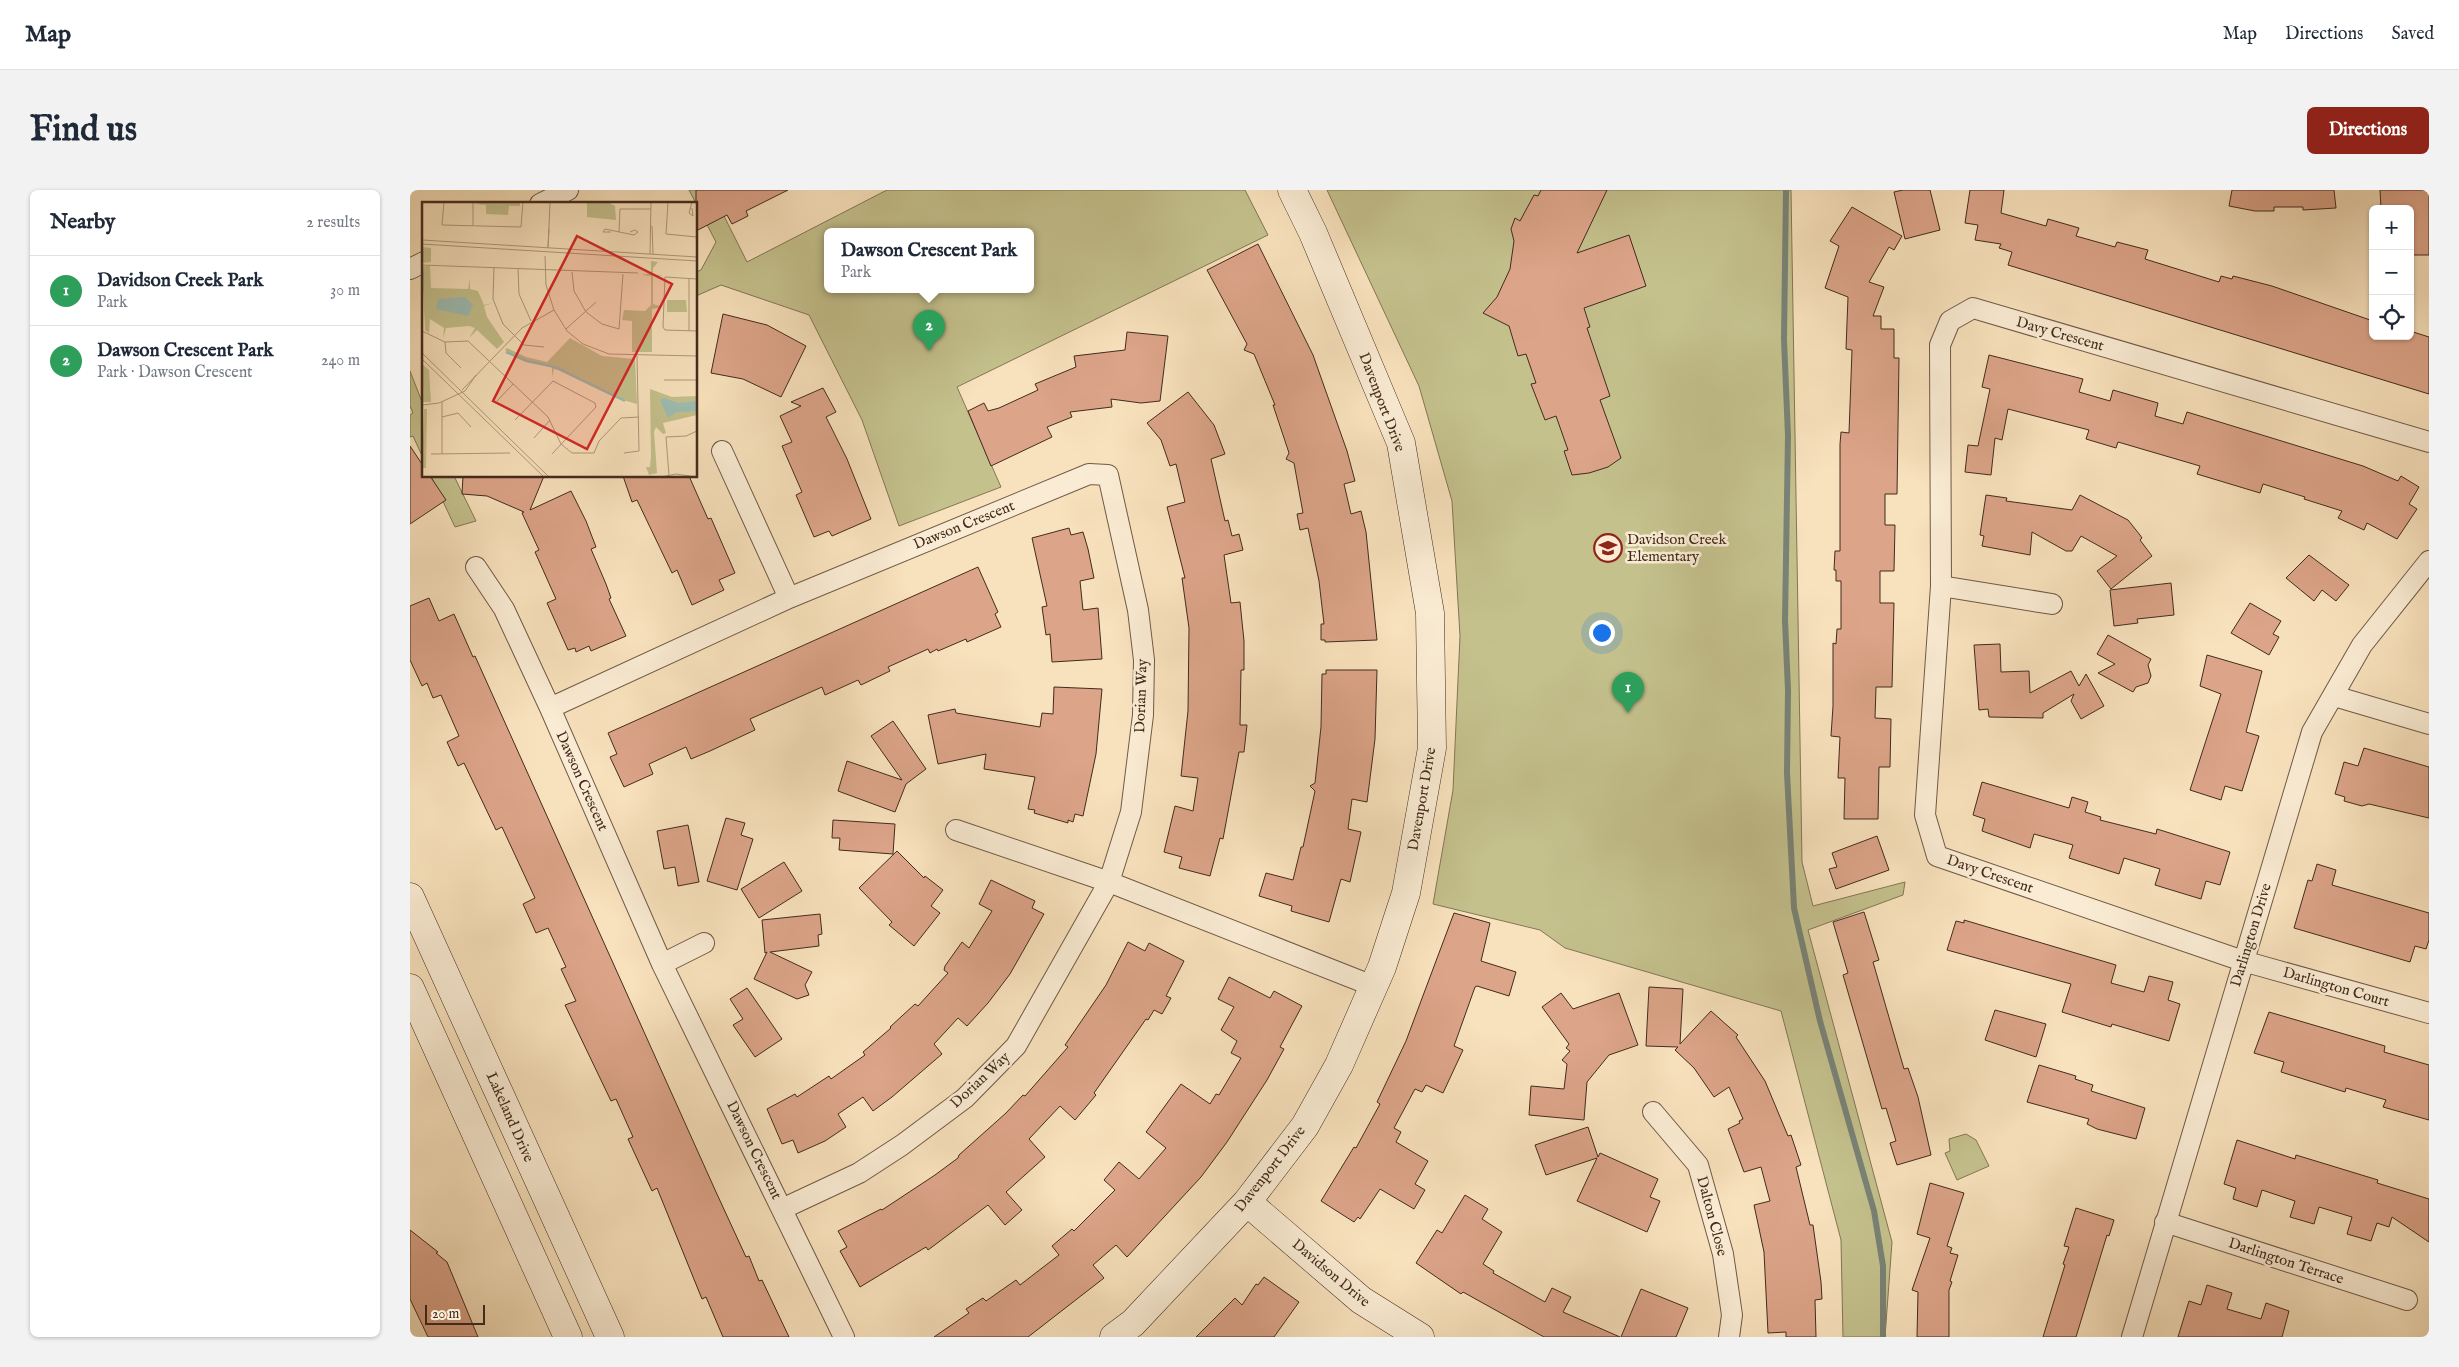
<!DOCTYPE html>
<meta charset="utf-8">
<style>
body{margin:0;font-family:"IM FELL English",serif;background:#f2f2f3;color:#1f2937}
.controls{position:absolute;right:15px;top:15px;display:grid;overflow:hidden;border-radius:8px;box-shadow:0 1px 4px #0004}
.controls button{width:45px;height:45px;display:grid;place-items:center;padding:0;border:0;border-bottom:1px solid #e0e1e3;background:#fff;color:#1f2937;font:25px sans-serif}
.scale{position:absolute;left:15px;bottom:12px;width:60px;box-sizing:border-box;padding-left:5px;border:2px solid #432b1d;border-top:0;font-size:14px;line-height:18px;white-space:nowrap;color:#432b1d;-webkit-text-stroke:4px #faecd4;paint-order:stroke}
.you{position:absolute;left:1191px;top:442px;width:18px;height:18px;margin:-12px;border:4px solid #fff;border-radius:50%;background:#1a73e8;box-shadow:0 0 0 8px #1a73e833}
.badge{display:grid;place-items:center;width:32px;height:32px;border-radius:50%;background:#8f2418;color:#fff;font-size:16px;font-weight:700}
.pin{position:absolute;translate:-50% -41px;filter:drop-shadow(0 1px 2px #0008)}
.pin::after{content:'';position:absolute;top:26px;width:18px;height:15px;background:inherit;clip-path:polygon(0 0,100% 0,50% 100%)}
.popup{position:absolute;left:414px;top:38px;width:210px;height:65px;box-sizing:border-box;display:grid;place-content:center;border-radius:8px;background:#fff;filter:drop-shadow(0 1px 4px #0005);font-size:16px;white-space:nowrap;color:#747a83}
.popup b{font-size:19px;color:#1f2937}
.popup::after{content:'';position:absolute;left:50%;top:100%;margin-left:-10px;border:10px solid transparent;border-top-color:#fff}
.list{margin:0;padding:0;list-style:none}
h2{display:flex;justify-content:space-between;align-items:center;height:65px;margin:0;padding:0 20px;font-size:21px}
h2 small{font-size:16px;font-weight:400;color:#747a83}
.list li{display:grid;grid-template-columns:32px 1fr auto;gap:15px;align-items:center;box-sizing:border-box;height:70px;padding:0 20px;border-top:1px solid #e0e1e3}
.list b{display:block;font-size:19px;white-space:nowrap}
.list p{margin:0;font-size:16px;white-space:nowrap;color:#747a83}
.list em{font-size:16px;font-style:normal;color:#747a83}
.icon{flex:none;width:28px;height:28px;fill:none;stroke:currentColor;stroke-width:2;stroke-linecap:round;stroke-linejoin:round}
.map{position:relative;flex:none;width:2019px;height:1147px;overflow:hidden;border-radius:8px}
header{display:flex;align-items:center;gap:30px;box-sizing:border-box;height:70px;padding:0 25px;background:#fff;border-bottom:1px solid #e0e1e3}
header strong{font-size:24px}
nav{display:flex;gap:28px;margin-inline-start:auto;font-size:18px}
.intro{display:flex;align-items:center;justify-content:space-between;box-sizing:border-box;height:120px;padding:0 30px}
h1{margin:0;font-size:35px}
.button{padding:12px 22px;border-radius:8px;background:#8f2418;color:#fff;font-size:18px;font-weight:700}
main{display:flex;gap:30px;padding:0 30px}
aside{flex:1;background:#fff;border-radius:8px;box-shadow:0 1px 4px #0004}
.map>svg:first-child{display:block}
.green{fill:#c4c18d;stroke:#847655;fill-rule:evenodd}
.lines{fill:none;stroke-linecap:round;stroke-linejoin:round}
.stream{stroke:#798377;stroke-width:6}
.building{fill:#dca489;stroke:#432b1d}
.street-casing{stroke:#705945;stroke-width:22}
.secondary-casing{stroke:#432b1d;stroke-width:29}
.street{stroke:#faecd4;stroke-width:20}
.secondary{stroke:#faecd4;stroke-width:28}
.labels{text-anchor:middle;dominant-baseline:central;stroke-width:5;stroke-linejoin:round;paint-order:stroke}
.street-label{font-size:15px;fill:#432b1d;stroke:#faecd4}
.poi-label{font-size:15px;fill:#432b1d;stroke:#faecd4;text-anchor:start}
.inset-river{fill:none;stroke:#9dbdb3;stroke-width:2.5}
.inset-road{fill:none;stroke:#b0997d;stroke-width:1}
.view{fill:#d62828;fill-opacity:0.15;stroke:#d62828;stroke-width:2.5}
.inset-edge{fill:none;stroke:#432b1d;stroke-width:2.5}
</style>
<header>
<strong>Map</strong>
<nav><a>Map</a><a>Directions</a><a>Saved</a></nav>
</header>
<div class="intro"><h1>Find us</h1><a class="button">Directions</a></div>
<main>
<aside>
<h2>Nearby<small>2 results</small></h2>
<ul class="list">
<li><span class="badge" style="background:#2e9e5b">1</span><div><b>Davidson Creek Park</b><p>Park</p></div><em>30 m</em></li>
<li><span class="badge" style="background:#2e9e5b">2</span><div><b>Dawson Crescent Park</b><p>Park · Dawson Crescent</p></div><em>240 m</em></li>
</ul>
</aside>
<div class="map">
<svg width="2019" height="1147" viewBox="0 0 2019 1147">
<rect width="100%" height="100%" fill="#f8e2bd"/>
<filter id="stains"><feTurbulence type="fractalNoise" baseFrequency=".004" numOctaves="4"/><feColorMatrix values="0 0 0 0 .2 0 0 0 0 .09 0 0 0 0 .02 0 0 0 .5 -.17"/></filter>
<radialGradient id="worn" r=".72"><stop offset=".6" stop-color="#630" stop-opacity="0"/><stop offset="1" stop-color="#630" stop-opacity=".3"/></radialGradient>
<path class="green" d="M279,0H301L337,72L477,0H835L858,45L547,197L591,297L489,336L452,230L399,125L311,95L286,106V82L291,80L306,52ZM418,42H620V100H418Z
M917,0H1381L1392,672L1403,716L1495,692L1493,705L1398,740L1482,1052L1475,1147H1433L1431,1050L1371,821L1155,758L1130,740L1023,714L1043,600L1050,446L1042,311L1009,196Z
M0,181L14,217V270L3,246L0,247V225L3,223L0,216Z
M21,286H44L66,331L45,337Z
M1556,944L1566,950L1579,976L1547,990L1535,963L1540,961L1539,949Z"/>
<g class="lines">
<path class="stream" d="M1376,0L1374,149L1378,246L1375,430L1378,500L1377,583L1384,718L1410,831L1464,1021L1473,1076V1147"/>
</g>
<path class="building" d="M286,0H378L336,21L338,26L322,34L317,25L286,41Z
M1131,0H1197L1167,63L1219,45L1236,96L1174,118L1180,137L1177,138L1200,206L1190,210L1211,268L1198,277L1179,283L1162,285L1154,261L1158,260L1146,226L1135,230L1121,194L1126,193L1116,164L1108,166L1099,136L1073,123L1087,107L1100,79L1104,51L1101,39L1105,28L1110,31L1124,5L1128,6Z
M1493,0H1520L1530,40L1495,49L1484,2Z
M1560,0H1594L1591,23L1636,36L1638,29L1669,38L1666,46L1705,57L1707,52L1738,60L1735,69L1809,92L1811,86L1822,89L1823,86L1862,96L1963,131V146H2000V141L2019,147V204L1598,75L1602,62L1589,58L1591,54L1565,50L1568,35L1555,33Z
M1822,0H1924L1926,18L1893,20V17H1864V21H1845L1819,16Z
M1970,0H2019V65H2001L2003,26H2000V19H1971Z
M1442,17L1492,46L1484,60L1479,57L1459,92L1474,97L1463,126H1471V139H1484V168H1489L1487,304H1475V335H1485L1484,381H1470V413H1484L1482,497H1466L1465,528L1481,529L1480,577H1469L1468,629H1434L1435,588H1428L1430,547L1421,546L1423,516V453L1426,454L1427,439H1431V391H1426V380H1424L1425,361H1430V254L1431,242L1439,243L1442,160L1436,159L1438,107L1415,98L1429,56L1420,51Z
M848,54L903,165L937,261L945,291L934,294L941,324L951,321L956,342L967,450L915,452V450H911V434H914L909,391L898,338L890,340L887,324L893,323L884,273L876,269L879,263L863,215H865L844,164L834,160L837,154L797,80Z
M313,124L357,135L396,156L371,207L333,189L301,183Z
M717,142L758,146L750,211L731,213L701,209L702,217L660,222L662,227L637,237L642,247L581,276L558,221L574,213L578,221L589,218L628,200L625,194L666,177L664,166L715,160Z
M1579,165L1673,189L1669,202L1700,211L1703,200L1748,213L1745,226L1773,234L1777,222L1953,276L1988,291L1991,286L2009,297L1999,314L2007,319L1987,349L1957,333L1954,340L1928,328L1932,321L1894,309L1895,307L1853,294L1850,303L1787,284L1790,276L1708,252L1706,258L1676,249L1679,240L1598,219L1592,250L1585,248L1581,285L1555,282L1558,255L1568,256L1580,199L1572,197Z
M413,198L426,222L416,227L437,269L461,329L422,346L419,341L404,347L386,305L392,302L372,256L382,252L370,226L391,216L381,212Z
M778,202L804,235L815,264L801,269L815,331L818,330L822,346L829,344L833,360L814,365L821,413L830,412L834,451V480H831L830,535H837L834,562H829L813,649L810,648L800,686L769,678L772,667L754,662L765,616L783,621L788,588L771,586L778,521L779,438L772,388H775L757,317L775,312L766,274L760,276L751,250L737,233Z
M0,256L14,277V286H20L36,310L0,334Z
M53,286H134L120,320L161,301L176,331L186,357L181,359L196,394L201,408L199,409L216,446L181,461L179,456L166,462L165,458L158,460L137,413L146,409L125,362L129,360L112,323L114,322L77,306L52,304Z
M213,286H279L298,329L301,328L325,383L309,390L314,400L282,415L267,380L262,383L227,310L222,312Z
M1576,305L1597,308L1596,311L1662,320L1670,305L1718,330L1730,345L1732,348L1730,350L1742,366L1701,399L1687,381L1707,366L1671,346L1662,361H1656L1622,342L1620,365L1572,356L1574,346L1570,345Z
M659,338L661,345L673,342L678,359L684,388L670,391L673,420L688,418L692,469L642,472L640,444L636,445L632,417L637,416L622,348Z
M1899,365L1939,395L1926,411L1912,400L1904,411L1876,388Z
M568,377L588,422L585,424L591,437L557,452L556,449L528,461L527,459L520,463L518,459L478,477L480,481L451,495L448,490L415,505L412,497L340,529L345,540L300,561L281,569L276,557L239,574L243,584L214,597L200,567L207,564L198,543Z
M1761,393L1764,425L1727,429L1728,433L1704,436L1700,400Z
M19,408L29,431L44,424L63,467L65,466L306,1002L336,1067L339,1066L349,1091L352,1090L379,1147H313L296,1107L292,1109L247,998L242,1001L218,949L223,947L206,909L201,911L155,815L166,811L151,779L156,777L138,738L126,743L113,714L125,708L92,637L86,640L54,573L48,576L37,552L49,546L31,505L23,508L17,493L12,496L0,470V416Z
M1840,413L1871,431L1863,444L1869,447L1859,465L1821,443Z
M1698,445L1741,469L1738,475L1741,486L1738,493L1726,497L1723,502L1688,483L1705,474L1687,464Z
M1590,454L1591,482L1619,481L1620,503L1661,481L1669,496L1676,484L1694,516L1671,529L1661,511L1664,504L1633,523V528L1579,527L1578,519L1569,520L1564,455Z
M1797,465L1852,481L1836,542L1849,546L1832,601L1815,596L1811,610L1780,600L1811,504L1790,496Z
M916,480H967L965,549L957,612L942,609L938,639L951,642L940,692L931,689L919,732L881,721L882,716L849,706L856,683L883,690L891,657H893L905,601L900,596L905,593L911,537L912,484H916Z
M644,497L692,499L686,564L673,626L665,624L663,632L658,630V633L624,623L625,620L618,619L625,587L574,579L576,564L528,574L518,525L545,519L546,523L630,537L632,523L643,524Z
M483,531L516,579L496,594L485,622L428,601L437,571L492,590L461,546Z
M1954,558L2019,577V628L1959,614L1952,616L1934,611L1935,607L1925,604L1934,572L1948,576Z
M1572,592L1659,618L1662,607L1678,612L1675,622L1691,627L1690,630L1746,644L1747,639L1820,662L1810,695L1796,691L1791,709L1745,695L1750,679L1714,668L1709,684L1659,668L1663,655L1624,644L1620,658L1572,641L1575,629L1563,625Z
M316,628L335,633L331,645L343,649L327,700L297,691Z
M423,630L485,634L483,664L429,660L430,648H422Z
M278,635L289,692L268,696L265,677L254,679L247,641Z
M1467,646L1479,680L1426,699L1419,679L1427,677L1422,663Z
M487,661L514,688L515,686L533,700L521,716L530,723L504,756L479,735L482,732L449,698Z
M374,672L392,701L349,728L331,699Z
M1907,674L1926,680L1922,695L2019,723V750L2016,759L2005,756L2000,772L1884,738L1898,690L1902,691Z
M581,690L625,711L622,718L634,724L600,784L578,813L557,836L548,828L524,854L532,864L482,907L463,921L453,907L428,924L436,937L415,951L388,963L383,950L372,954L357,919L385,904L387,907L419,886L421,889L455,865L453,862L481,838L480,837L505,814L508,816L538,783L534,780L535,776L552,752L559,758L582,721L569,714Z
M1454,722L1469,770L1463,772L1494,879L1498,878L1508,907L1521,965L1487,975L1480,953L1486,951L1476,918L1472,919L1433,785L1438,783L1423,732Z
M1044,723L1080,733L1071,771L1106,782L1099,806L1067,796L1065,797L1044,856L1053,860L1033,903L1016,895L1012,902L1005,899L984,938L991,942L986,952L1018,971L1005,994L1015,1000L1004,1019L970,999L950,1029L948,1027L944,1032L911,1011L944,957L946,958L970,914L967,912L996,851Z
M410,724L412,744L408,745L409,756L360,762L402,782L395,795L399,805L387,809L344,789L357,762L355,763L352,730Z
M1554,730L1706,775L1701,793L1734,802L1739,786L1763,792L1758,810L1770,814L1759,851L1702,834L1701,837L1652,822L1661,794L1537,760L1546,731L1554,733Z
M718,752L735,761L739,753L774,771L756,806L761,808L752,824L744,820L738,830L736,829L684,903L686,905L665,930L650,916L619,949L635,967L596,1002L612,1020L595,1035L578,1015L518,1060L516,1057L450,1097L430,1061L437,1057L428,1041L471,1019L472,1020L525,985L548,968L549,965L596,923L613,905L615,906L658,857L655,855L696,795Z
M819,787L860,808L864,801L892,816L870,857L874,859L857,890L817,952L791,987L717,1067L706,1055L683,1075L694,1088L618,1147H524L559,1123L556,1119L573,1108L576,1111L606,1090L610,1095L649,1065L642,1056L662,1039L664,1041L705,1000L694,990L709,972L729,989L756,958L736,942L771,894L800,914L806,904L809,905L831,868L821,863L827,851L811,840L824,817L808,809Z
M1239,797L1273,799L1270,854L1301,821L1328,845L1326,847L1355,891L1378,946L1381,945L1391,975L1386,977L1400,1035H1403L1411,1092L1412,1109L1405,1110L1406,1147H1376V1142L1358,1143L1354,1062L1344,1015L1360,1011L1351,977L1334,982L1318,939L1330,933L1329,931L1333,929L1319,897L1304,907L1284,878L1265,860L1268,857L1236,856Z
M337,798L372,849L345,867L323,835L333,829L320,809Z
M1151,803L1163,819L1209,803L1228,855L1199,865L1177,892L1174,930L1119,925L1121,896L1154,899L1157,874L1152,870L1160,861L1156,858L1159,854L1132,817Z
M1585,820L1636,834L1626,867L1575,850Z
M1859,822L1975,856L1974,862L2019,875V930L1973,917L1976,910L1936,898L1935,902L1871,882L1874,872L1844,863Z
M1629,875L1666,886L1665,889L1683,895L1681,901L1735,918L1726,949L1687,939L1677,934L1679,929L1617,912Z
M1178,937L1188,967L1190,963L1248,989L1240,1007L1250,1011L1237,1042L1167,1011L1187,968L1136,985L1125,955Z
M1827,950L1885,969L1886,965L1968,990L1967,993L2019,1009V1052L1982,1027L1979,1037L1967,1033L1961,1051L1937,1044L1942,1027L1909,1017L1904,1034L1880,1027L1885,1011L1852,1000L1847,1017L1823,1009L1826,998L1814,994Z
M1520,993L1554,1003L1537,1056L1542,1058L1540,1063L1548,1065L1540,1091L1542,1092L1539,1100V1147H1507L1508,1102L1502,1100L1520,1048L1507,1044Z
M1055,1005L1078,1019L1072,1029L1092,1042L1073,1074L1084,1081L1083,1083L1135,1112L1142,1098L1161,1107L1153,1122L1210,1147H1134L1053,1102L1051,1104L1006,1073L1027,1040L1032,1043Z
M1666,1018L1704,1030L1699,1046L1697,1045L1666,1147H1633L1655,1075L1653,1074L1659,1057L1654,1056Z
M0,1040L28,1062L26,1063L37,1072L68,1147H18L0,1109Z
M854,1087L889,1112L864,1147H786L825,1108L832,1115L846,1094L848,1095Z
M1797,1095L1822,1103L1817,1119L1851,1129L1856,1113L1879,1121L1872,1147H1768L1779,1111L1791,1115Z
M1231,1099L1278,1118L1266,1147H1211Z"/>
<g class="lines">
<defs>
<path id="street" d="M130,14L158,0
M0,79L14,72
M2019,252L1563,118L1540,131L1530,155L1531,396L1515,625L1527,666L1833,771L2019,823
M312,261L379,408
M66,377L94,419L140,518L252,774L434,1147
M1531,396L1642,414
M1924,506L2019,534
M140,518L379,408L679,284L698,285L728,420L734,470L733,525L721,622L699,692L606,856L555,908L492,955L449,983L372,1019
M546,640L699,692L963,796
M252,774L294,753
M1243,922L1288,975L1313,1064L1322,1125L1319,1147
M1755,1032L1997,1110
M1722,1147L1902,542L1952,455L2019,371"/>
<path id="secondary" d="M0,707L200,1147
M0,798L158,1147
M837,1012L951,1110L1010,1147
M704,1147L723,1133L837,1012L895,936L929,875L972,777L996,703L1022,558L1020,423L991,253L903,43L882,0"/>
</defs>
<use href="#street" class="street-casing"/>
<use href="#secondary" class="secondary-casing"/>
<use href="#street" class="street"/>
<use href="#secondary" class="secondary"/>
</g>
<defs>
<symbol id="school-ring" viewBox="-11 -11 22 22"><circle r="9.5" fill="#faecd4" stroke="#8f2418" stroke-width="1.5"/><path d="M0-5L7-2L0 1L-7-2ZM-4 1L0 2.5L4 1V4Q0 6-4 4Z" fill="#8f2418"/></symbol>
</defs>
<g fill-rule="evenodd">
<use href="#school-ring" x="1182" y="342" width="32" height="32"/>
</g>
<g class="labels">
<g class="street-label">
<text transform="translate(1650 144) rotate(16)">Davy Crescent</text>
<text transform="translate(972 212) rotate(69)">Davenport Drive</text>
<text transform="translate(554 335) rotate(-22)">Dawson Crescent</text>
<text transform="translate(731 506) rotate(-88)">Dorian Way</text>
<text transform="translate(172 591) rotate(66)">Dawson Crescent</text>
<text transform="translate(1012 609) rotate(-80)">Davenport Drive</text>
<text transform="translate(1580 684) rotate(19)">Davy Crescent</text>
<text transform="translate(1841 745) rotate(-73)">Darlington Drive</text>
<text transform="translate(1926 797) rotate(16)">Darlington Court</text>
<text transform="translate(570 890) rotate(-43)">Dorian Way</text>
<text transform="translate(100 927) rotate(66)">Lakeland Drive</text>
<text transform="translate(344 960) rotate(64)">Dawson Crescent</text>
<text transform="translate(860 979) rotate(-52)">Davenport Drive</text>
<text transform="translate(1302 1026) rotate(75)">Dalton Close</text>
<text transform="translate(1876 1071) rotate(18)">Darlington Terrace</text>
<text transform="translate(921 1083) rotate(40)">Davidson Drive</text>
</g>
<g class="poi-label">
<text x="1217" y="349">Davidson Creek<tspan x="1217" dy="17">Elementary</tspan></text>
</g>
</g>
<g transform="translate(12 12)">
<rect width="275" height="275" fill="#f8e2bd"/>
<path d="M64,0H98V4H87L86,13L64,12V3L53,2ZM165,0H186L193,4L194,18L165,15ZM0,45L9,46V60L0,61ZM229,59L236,60L231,66V72L241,74H231V102L241,105L230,107V150H210V119L200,118L202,108L223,109L229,103V74L220,73L229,71ZM8,63L9,86L46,87L48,77V87L56,89L62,103L71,101L62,104L65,115L82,140L75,147L55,128L47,136L53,126L47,124L24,126L21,137L22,126L8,117L7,131L3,128L0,65ZM245,98H264L265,110H245ZM148,136L180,154L213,157L215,202L194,196L136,168L132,167L130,175V165L101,159L83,148L85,146L104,155L125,160ZM0,162L7,168L9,200H0ZM228,187L250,195L275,194V213L241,221L244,231L241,232L234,225L232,230L235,271L227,273L224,265H228L229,254ZM2,207H5L4,266H0Z" fill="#c4c18d"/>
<path d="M43,95L51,103L46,114L14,107L16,97ZM242,196L257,201L275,199V209L255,210L246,216L238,198Z" fill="#9dbdb3"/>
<path class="inset-river" d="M0,91L1,70M84,150L105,159L133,165L203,199"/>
<path class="inset-road" d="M22,0L20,23L99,25L101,0M101,0H155M246,0L244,32L275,35M270,0L267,11L271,14L270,6M51,23V0M230,24L231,52M189,30H181L183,27L212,33L216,30L213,28L208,30M197,30L198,7H229M0,38L275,55M0,42L275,59M126,45L127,27M126,46L128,1M228,52L229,0M123,54L124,83L132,108L145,129L161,142L187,152L275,154M0,63L216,71M72,65L71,97L81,122L102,143L122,145M96,66L97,92L109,119M150,70L152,89L164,110L180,122L197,127L201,72M275,77L243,75L241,125L243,128L275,129M144,127L174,100M0,129L23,140L46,139L126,215L139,242L150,251H172L177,239L199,216L217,215M267,129V76M23,140L24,151L39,166M0,151L127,275M0,157L122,275M242,178H275M40,188L100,126L132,108M75,199L91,182M20,200V252M0,203L17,201L43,189L54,173M20,215L36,211L49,225M93,218L131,179L173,201L174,205L130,252M112,236L128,218M202,251L217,249L215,154M9,252L88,251M247,273L244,235L264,234L275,229M239,275L254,272L274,275"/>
<path class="view" d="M155,34L250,82L165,247L71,199Z"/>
<rect width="275" height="275" class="inset-edge"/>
</g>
<rect width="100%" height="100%" filter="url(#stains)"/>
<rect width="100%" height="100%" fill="url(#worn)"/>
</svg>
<div class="controls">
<button>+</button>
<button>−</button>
<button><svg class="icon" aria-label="locate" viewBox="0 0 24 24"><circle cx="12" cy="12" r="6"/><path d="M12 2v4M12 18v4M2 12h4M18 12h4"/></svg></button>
</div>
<div class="scale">20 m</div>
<div class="you"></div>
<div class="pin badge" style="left:1218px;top:523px;background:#2e9e5b">1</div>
<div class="pin badge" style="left:519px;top:161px;background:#2e9e5b">2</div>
<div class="popup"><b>Dawson Crescent Park</b>Park</div>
</div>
</main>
